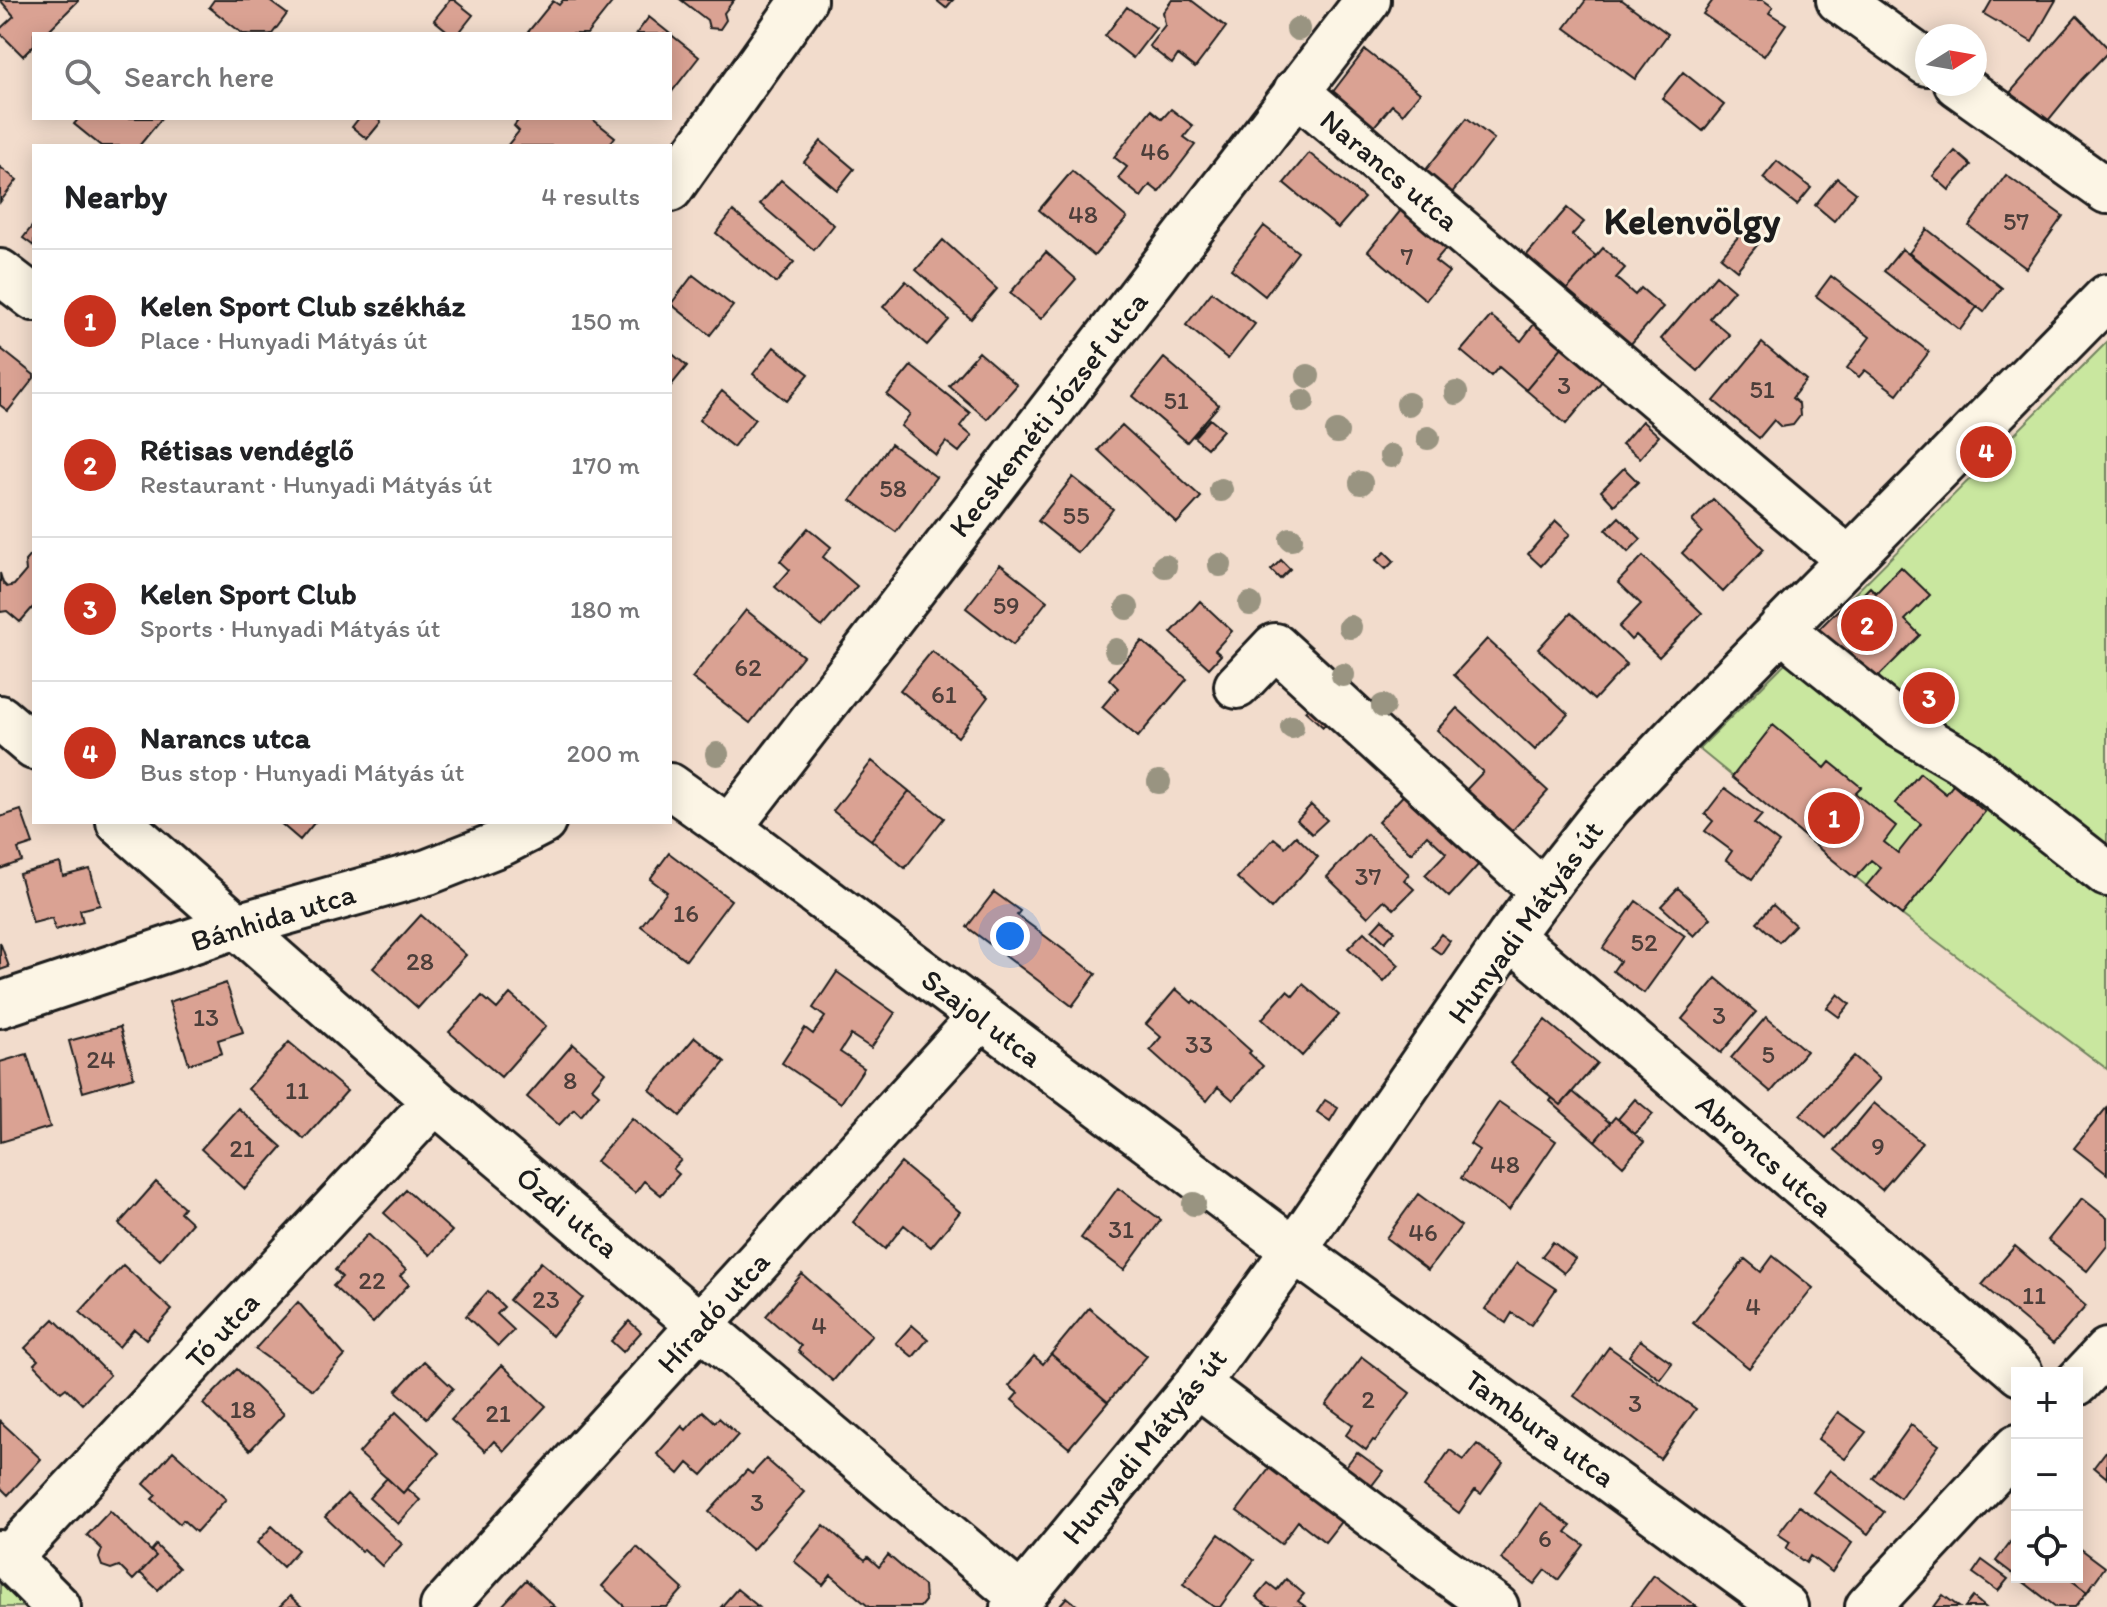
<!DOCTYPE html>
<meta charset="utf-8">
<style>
body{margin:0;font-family:Itim,sans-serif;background:#f6f6f6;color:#202124}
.controls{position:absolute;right:24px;bottom:24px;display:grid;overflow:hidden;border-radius:0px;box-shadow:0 4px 20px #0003}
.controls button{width:72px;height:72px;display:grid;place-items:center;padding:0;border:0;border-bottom:2px solid #e0e0e0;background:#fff;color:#202124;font:40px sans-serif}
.compass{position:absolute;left:1915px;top:24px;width:72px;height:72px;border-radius:50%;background:#fff;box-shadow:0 4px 20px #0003;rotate:79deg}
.you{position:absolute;left:1010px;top:936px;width:28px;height:28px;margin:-20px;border:6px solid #fff;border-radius:50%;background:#1a73e8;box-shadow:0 0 0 12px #1a73e833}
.badge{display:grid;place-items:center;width:52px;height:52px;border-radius:50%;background:#c8321e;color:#fff;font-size:26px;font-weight:700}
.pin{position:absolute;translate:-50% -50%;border:4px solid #fff;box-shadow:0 2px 8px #0006}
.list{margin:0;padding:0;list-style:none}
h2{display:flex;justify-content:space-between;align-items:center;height:104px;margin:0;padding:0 32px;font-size:34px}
h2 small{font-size:26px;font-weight:400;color:#757577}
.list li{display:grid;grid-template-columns:52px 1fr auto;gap:24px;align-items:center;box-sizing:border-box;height:144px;padding:0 32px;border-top:2px solid #e0e0e0}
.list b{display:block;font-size:30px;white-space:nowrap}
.list p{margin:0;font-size:26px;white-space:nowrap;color:#757577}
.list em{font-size:26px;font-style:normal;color:#757577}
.icon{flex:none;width:44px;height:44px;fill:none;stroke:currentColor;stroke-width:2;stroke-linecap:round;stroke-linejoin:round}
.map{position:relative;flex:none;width:2107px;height:1607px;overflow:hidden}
.search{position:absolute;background:#fff;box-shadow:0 4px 20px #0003;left:32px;top:32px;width:640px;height:88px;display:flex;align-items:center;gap:20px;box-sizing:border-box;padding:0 28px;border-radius:0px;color:#757577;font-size:30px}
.panel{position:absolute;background:#fff;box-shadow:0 4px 20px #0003;left:32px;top:144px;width:640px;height:680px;border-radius:0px}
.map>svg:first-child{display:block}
.green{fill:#c9e79f;stroke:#72825e;stroke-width:2}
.building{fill:#daa293;stroke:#1c1c1c;stroke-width:2}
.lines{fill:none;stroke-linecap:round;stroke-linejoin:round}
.minor-casing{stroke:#1c1c1c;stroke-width:50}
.minor{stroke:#fcf5e5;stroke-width:44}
.tree{fill:#999481}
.labels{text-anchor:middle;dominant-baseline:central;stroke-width:6;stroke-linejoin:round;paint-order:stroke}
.number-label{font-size:26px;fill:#4c3e3a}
.street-label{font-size:30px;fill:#1c1c1c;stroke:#fcf5e5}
.district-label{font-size:38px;font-weight:bold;fill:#1c1c1c;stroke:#fcf5e5}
</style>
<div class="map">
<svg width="2107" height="1607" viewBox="0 0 2107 1607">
<rect width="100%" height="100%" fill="#f2dccc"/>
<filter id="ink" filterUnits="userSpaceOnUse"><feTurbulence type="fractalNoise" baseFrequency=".0125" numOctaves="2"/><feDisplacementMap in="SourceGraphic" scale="16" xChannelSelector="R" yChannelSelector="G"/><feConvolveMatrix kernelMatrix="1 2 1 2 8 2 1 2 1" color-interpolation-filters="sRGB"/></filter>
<g filter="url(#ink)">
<path class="green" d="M2107,342V1069L1902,915L1699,749Z
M0,1573L34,1607H0Z"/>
<path class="building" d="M0,0H78V1L45,34H34V45L23,56L0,33V29L14,16Z
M214,0H268L287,14L272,34H243L209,7Z
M450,0H454L473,15L458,34H451L434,20Z
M563,0H614L587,34H531L528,32L553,1L559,5Z
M681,0H734L724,13L726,20L720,29L709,28L707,20Z
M936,0H953L946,8Z
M1172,0H1191L1226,27L1195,68L1178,55L1172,64L1149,46L1165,25L1163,12Z
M1586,0H1622L1668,34L1635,79L1565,28Z
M1713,0H1763L1773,7L1769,13L1786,24L1764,56L1703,14Z
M1992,0H2056L2032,42L1984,14Z
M1127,7L1156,28L1133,58L1105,36Z
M2077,16L2107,47V53L2081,80L2047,122L2008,95Z
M649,17L699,57L670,94V34H636Z
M1365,50L1420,93L1403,114L1392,105L1373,128L1332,93Z
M1683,72L1724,105L1703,131L1662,98Z
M1171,109L1193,126L1184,137L1195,145L1159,192L1150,185L1141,197L1118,178L1127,167L1114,157L1151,110L1162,119Z
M79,118H162L139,146H101L74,124Z
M359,118H377L381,122L367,139L352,127Z
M520,118H591L615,137L608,146H507L519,131L514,126Z
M1467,118L1494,139L1451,194L1425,171Z
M821,141L854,169L837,190L804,162Z
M1955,151L1971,165L1949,190L1933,176Z
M1309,153L1364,198L1338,228L1284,183Z
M1777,161L1811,188L1797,205L1763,178Z
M0,167L17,180L0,202Z
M1072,171L1127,218L1094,256L1039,210Z
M2006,175L2063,216L2026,268L1969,226Z
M1837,178L1856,193L1834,221L1815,205Z
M781,180L834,225L814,250L760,204Z
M1567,208L1584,222L1572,235L1596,256L1565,292L1525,257Z
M1401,210L1447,247L1435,261L1449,272L1426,300L1368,251Z
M733,211L794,262L776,283L716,233Z
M34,224V246L23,238Z
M1264,226L1298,252L1265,296L1231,269Z
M1927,229L2002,288L1984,312L1909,253Z
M1743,231L1758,244L1737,270L1721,257Z
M943,240L997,289L971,319L916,270Z
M1603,248L1625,268L1616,278L1635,295L1641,288L1663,307L1629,346L1565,292Z
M1902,249L1977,307L1960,330L1884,271Z
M1046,252L1076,279L1041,319L1010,293Z
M693,275L733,306L710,335L671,304Z
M1716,275L1734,290L1710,318L1730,335L1698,371L1661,339Z
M1831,276L1929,352L1897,394L1865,370L1859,377L1847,368L1870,337L1816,296Z
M906,281L949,320L927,345L883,307Z
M1212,292L1255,324L1228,359L1186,325Z
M1491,316L1521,341L1535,323L1563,346L1526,390L1499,367L1491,376L1461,351Z
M1762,343L1806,380L1792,398L1799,404L1800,416L1793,425L1781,427L1774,420L1759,438L1714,401Z
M1563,346L1603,380L1566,424L1526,390Z
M774,347L809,374L787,401L753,374Z
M0,348L34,375V378L8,411L0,405Z
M670,352L687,366L670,387Z
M979,352L1017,385L987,419L949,386Z
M1164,358L1219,405L1187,442L1133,396Z
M911,366L970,413L960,426L972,436L959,452L946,442L936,455L901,426L910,414L887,395Z
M722,391L755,419L733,447L699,420Z
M1210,419L1223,430L1207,448L1194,437Z
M1642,421L1659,436L1640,458L1622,444Z
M1122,425L1201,497L1177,523L1098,450Z
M891,444L936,477L896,532L851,500Z
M1624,468L1638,482L1614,505L1601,491Z
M1073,477L1113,509L1078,553L1038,521Z
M1713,499L1764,549L1723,592L1682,553L1702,532L1692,521Z
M1619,517L1641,539L1628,552L1606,530Z
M1556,521L1570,534L1541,566L1528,554Z
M808,528L831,547L823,557L857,586L822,627L775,587L790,570L780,561Z
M1385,552L1394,561L1386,569L1376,560Z
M31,554L34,556V606L20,622L7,611L0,612V573L3,583L7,587L14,585L26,571L25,561Z
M1643,556L1702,613L1659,657L1636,635L1631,640L1619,627L1641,604L1618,582Z
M1281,560L1290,569L1280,579L1271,570Z
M1000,564L1047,601L1013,645L966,608Z
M1901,567L1930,595L1905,620L1920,635L1873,682L1819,629L1840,608L1844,613L1870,587L1876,593Z
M1200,601L1232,631L1215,650L1221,655L1209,668L1171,633Z
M746,610L803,656L750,723L692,678Z
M1571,613L1627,664L1594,700L1538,649Z
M1487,639L1568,714L1535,750L1454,675Z
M1142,641L1187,679L1138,737L1102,707L1118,688L1109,679Z
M932,651L988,697L958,737L900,690Z
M1315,699L1333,716L1323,727L1305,711Z
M1457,708L1548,791L1511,832L1465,791L1483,772L1437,730Z
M1773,725L1825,768L1830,762L1861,787L1855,793L1896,826L1884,842L1898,853L1921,824L1895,803L1920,773L1946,794L1953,785L1985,812L1902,915L1866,886L1881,868L1871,860L1855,878L1732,777Z
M872,761L909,791L871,840L833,811Z
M1414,784L1490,852L1449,897L1425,875L1446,853L1427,835L1411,853L1378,822Z
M1725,788L1762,815L1754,824L1779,843L1752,879L1726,860L1732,851L1705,831L1713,821L1705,814Z
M909,791L944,818L905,868L871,840Z
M1311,805L1327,820L1312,834L1297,820Z
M21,810L33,844L18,849L22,861L0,869V817Z
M279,822H315L300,840Z
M1367,834L1409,874L1404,880L1414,889L1394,909L1384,900L1368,917L1327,877Z
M1296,836L1318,857L1271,909L1237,878L1274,838L1285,847Z
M669,853L731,900L686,960L641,926L667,892L650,879Z
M60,863L63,876L90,869L100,905L80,910L83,922L55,930L52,918L33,923L19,874Z
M1678,888L1711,918L1694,936L1661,906Z
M994,892L1020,911L1017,915L1096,974L1072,1006L967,927Z
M1636,901L1685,936L1644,993L1613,971L1620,961L1603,948Z
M1773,905L1795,925L1779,942L1757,922Z
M421,915L466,955L418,1008L373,968Z
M1382,919L1395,931L1385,942L1372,930Z
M1364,932L1399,965L1384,982L1348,948Z
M1441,934L1450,941L1441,954L1431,947Z
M0,942L9,967L0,970Z
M837,972L895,1013L871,1048L851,1035L840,1052L864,1068L841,1103L782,1063L805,1028L813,1034L825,1017L813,1008Z
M1716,978L1756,1012L1721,1053L1682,1019Z
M226,983L243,1032L218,1040L222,1053L189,1064L169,1002Z
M1303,984L1339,1015L1302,1056L1262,1019L1287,991L1293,996Z
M1176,989L1192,1003L1194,1000L1251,1051L1249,1053L1263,1066L1233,1100L1218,1087L1207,1101L1150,1050L1161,1037L1146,1024Z
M510,994L546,1026L501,1077L449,1032L482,996L497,1009Z
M1838,994L1850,1004L1839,1017L1827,1008Z
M1766,1017L1806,1051L1771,1092L1731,1058Z
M1545,1020L1597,1063L1561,1105L1510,1063Z
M120,1027L134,1077L83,1092L69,1041Z
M695,1037L725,1062L680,1116L650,1090Z
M289,1042L347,1091L304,1139L248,1089Z
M573,1044L605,1072L592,1088L599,1094L581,1116L574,1109L559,1125L527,1097Z
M27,1054L50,1127L1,1142L0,1062Z
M1854,1056L1880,1079L1826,1138L1800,1115Z
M1573,1092L1610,1123L1595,1141L1550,1101L1552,1098L1561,1105Z
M1635,1099L1653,1114L1635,1134L1618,1119Z
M1325,1100L1338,1108L1330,1121L1317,1112Z
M1499,1102L1556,1141L1509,1210L1461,1178L1479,1150L1470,1144Z
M1874,1103L1922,1143L1882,1190L1835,1150Z
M2107,1107V1174L2074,1148Z
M238,1108L282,1147L245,1189L201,1149Z
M1615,1117L1644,1142L1623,1166L1595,1141Z
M632,1118L681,1160L673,1169L679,1174L661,1195L644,1181L635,1193L596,1161Z
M901,1163L960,1212L931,1247L904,1225L885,1249L853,1222Z
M156,1182L184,1207L180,1212L192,1223L160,1260L119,1224Z
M1118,1188L1161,1220L1124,1270L1081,1238Z
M406,1190L452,1231L430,1255L384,1213Z
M1418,1194L1461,1226L1428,1270L1386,1238Z
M2082,1198L2107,1218V1246L2087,1271L2048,1240Z
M368,1234L406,1270L400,1276L409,1284L373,1323L333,1286L342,1277L335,1270Z
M1553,1242L1575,1259L1564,1273L1542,1256Z
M2015,1246L2086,1306L2053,1344L1982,1285Z
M1773,1256L1813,1288L1749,1368L1693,1323L1745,1259L1761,1272Z
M541,1262L583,1298L552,1336L509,1300Z
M1517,1263L1556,1289L1531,1325L1512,1313L1506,1323L1485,1309Z
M123,1265L172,1310L146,1339L134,1329L119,1347L80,1312Z
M802,1274L872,1335L833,1381L798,1351L801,1346L766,1316Z
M488,1291L504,1307L497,1314L514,1330L498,1346L466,1316Z
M298,1302L345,1356L313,1390L255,1349Z
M1089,1308L1147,1356L1108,1402L1051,1354Z
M54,1319L110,1375L82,1404L66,1388L61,1392L34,1364L38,1360L25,1348Z
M629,1321L641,1332L623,1352L611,1341Z
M912,1325L928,1339L913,1357L896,1343Z
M1640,1340L1672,1363L1660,1379L1629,1356Z
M1609,1347L1696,1409L1660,1459L1574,1396Z
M1051,1354L1108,1402L1069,1448L1012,1400L1018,1393L1009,1386L1034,1356L1043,1364Z
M1362,1357L1410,1393L1375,1441L1373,1440L1366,1450L1346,1435L1353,1425L1326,1405Z
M424,1361L453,1388L427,1418L396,1391Z
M502,1365L546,1406L504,1451L494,1441L485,1451L451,1420Z
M237,1369L284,1414L250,1450L203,1404Z
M703,1411L715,1422L719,1418L738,1435L702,1475L688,1463L679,1474L657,1454L682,1426L686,1430Z
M396,1412L439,1453L403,1493L359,1453Z
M1838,1412L1866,1432L1845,1459L1818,1439Z
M0,1421L41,1459L8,1495L0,1487Z
M1911,1425L1939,1445L1900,1498L1873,1478Z
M1477,1444L1503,1463L1481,1494L1475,1490L1459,1513L1424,1487L1450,1450L1464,1460Z
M2107,1450V1478L2094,1467Z
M173,1451L226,1499L196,1532L183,1520L180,1524L152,1499L156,1495L144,1484Z
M1357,1452L1383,1471L1363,1497L1337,1478Z
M1279,1456L1350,1510L1325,1542L1298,1521L1281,1544L1237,1511Z
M766,1459L804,1492L752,1550L709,1512L747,1470L752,1474Z
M1830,1470L1884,1512L1868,1534L1813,1492Z
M387,1478L403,1493L407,1488L420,1500L398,1524L369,1498Z
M347,1494L402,1544L382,1566L364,1549L361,1551L325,1517Z
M1540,1504L1571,1526L1566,1532L1584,1545L1558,1580L1545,1570L1534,1584L1501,1559Z
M1799,1506L1852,1543L1832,1572L1810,1556L1806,1563L1786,1549L1790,1542L1778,1534Z
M110,1511L156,1556L133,1580L119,1566L111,1569L102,1566L99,1558L102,1549L87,1535Z
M824,1525L865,1560L868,1557L879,1567L888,1555L924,1586L925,1601L920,1607H869L831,1575L823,1585L794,1561Z
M272,1526L298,1550L283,1567L257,1543Z
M1219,1534L1254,1560L1220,1607H1214L1183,1584Z
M2014,1537L2017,1539V1577L1996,1561Z
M156,1545L179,1568L158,1590L140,1573L156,1556L151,1551Z
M2077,1546L2105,1567L2087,1592L2067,1577H2077Z
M637,1547L683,1589L667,1607H625L602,1586Z
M1982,1560L2008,1579L1998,1591L1973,1573Z
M1654,1575L1697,1607H1630Z
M2017,1577H2067L2087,1592L2075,1607H2056Z
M1286,1579L1304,1594L1298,1601L1306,1607H1268L1256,1597L1268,1583L1277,1590Z
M526,1580L555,1607H501Z
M737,1589L759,1607H721Z
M1943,1595L1959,1607H1934Z
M290,1596L302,1607H279Z
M1067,1597L1079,1607H1058Z
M1973,1597L1985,1607H1965Z"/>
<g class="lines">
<defs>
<path id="minor" d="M1839,0L1927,63
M1957,84L2107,191
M1296,91L1849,560
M670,189L804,0
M0,272L34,298
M1782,627L1802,646L1900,725L1965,763L2107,874
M1237,686L1275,646L1543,892
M0,718L34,747
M670,786L729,828L1294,1250L1785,1607
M119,822L435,1101L1021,1597
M729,828L1368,0
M1510,936L2020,1373
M0,1005L237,926L428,872L504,842L543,822
M2077,1383L2107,1351
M1197,1384L1443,1569L1496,1607
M0,1553L9,1558L58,1607
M9,1558L435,1101
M443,1607L981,1017
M1013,1607L1197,1384L1294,1250L1510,936L1553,878L1609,807L1675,737L2107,297
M1868,1607L2017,1447"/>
</defs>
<use href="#minor" class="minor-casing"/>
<use href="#minor" class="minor"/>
</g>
<g class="tree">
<circle cx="1298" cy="29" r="12"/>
<circle cx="1308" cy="376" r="12"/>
<circle cx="1456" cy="393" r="12"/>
<circle cx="1303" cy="401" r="12"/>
<circle cx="1408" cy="404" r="12"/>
<circle cx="1337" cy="432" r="12"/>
<circle cx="1428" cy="438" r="12"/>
<circle cx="1391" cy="456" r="12"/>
<circle cx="1361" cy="483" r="12"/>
<circle cx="1221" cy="490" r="12"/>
<circle cx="1291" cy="539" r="12"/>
<circle cx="1220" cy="565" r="12"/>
<circle cx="1165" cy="566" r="12"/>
<circle cx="1250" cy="604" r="12"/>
<circle cx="1127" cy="608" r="12"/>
<circle cx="1350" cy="627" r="12"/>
<circle cx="1116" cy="650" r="12"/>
<circle cx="1343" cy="675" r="12"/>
<circle cx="1383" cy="706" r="12"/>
<circle cx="1292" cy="727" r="12"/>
<circle cx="717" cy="754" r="12"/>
<circle cx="1159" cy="782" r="12"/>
<circle cx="1194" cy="1204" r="12"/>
</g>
</g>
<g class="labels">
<g class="number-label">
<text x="1155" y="151">46</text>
<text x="1083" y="214">48</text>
<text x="2016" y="221">57</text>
<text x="1407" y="256">7</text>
<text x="1564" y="385">3</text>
<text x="1762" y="389">51</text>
<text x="1176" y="400">51</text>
<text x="893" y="488">58</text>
<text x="1076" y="515">55</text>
<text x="1006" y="605">59</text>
<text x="748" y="667">62</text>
<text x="944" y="694">61</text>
<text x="1368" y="876">37</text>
<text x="686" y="913">16</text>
<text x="1644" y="942">52</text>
<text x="420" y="961">28</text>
<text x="1719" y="1015">3</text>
<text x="206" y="1017">13</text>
<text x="1199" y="1044">33</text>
<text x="1768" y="1054">5</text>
<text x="101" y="1059">24</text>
<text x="570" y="1080">8</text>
<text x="297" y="1090">11</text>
<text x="1878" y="1146">9</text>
<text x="242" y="1148">21</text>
<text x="1505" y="1164">48</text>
<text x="1121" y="1229">31</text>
<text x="1423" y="1232">46</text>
<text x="372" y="1280">22</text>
<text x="2034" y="1295">11</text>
<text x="546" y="1299">23</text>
<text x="1753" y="1306">4</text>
<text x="819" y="1325">4</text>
<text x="1368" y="1399">2</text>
<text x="1635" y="1403">3</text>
<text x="243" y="1409">18</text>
<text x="498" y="1413">21</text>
<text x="757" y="1502">3</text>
<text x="1545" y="1538">6</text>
</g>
<g class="street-label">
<text transform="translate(1390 170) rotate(40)">Narancs utca</text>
<text transform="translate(1048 414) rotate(-52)">Kecskeméti József utca</text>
<text transform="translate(273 917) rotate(-17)">Bánhida utca</text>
<text transform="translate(1525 922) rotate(-54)">Hunyadi Mátyás út</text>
<text transform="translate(982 1018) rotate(37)">Szajol utca</text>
<text transform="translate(1765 1155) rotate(41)">Abroncs utca</text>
<text transform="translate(568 1212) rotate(40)">Ózdi utca</text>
<text transform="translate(713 1312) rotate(-48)">Híradó utca</text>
<text transform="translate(222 1330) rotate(-47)">Tó utca</text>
<text transform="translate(1540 1428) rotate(36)">Tambura utca</text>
<text transform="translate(1144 1446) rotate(-51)">Hunyadi Mátyás út</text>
</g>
<g class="district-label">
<text x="1692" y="221">Kelenvölgy</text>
</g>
</g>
</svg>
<div class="controls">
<button>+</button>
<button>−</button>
<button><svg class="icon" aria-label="locate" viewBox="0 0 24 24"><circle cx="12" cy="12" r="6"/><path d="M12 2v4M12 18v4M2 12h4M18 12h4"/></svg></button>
</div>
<svg class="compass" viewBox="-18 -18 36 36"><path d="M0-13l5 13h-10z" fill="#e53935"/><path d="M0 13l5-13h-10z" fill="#757577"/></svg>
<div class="you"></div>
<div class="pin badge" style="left:1834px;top:818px">1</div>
<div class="pin badge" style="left:1867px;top:625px">2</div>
<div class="pin badge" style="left:1929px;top:698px">3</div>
<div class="pin badge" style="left:1986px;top:452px">4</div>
<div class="search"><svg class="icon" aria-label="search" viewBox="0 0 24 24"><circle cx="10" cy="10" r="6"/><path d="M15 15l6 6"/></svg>Search here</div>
<section class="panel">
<h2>Nearby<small>4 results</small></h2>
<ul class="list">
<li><span class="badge">1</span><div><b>Kelen Sport Club székház</b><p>Place · Hunyadi Mátyás út</p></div><em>150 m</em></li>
<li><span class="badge">2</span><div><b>Rétisas vendéglő</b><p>Restaurant · Hunyadi Mátyás út</p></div><em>170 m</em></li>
<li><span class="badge">3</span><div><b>Kelen Sport Club</b><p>Sports · Hunyadi Mátyás út</p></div><em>180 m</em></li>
<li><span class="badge">4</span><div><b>Narancs utca</b><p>Bus stop · Hunyadi Mátyás út</p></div><em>200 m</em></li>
</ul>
</section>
</div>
